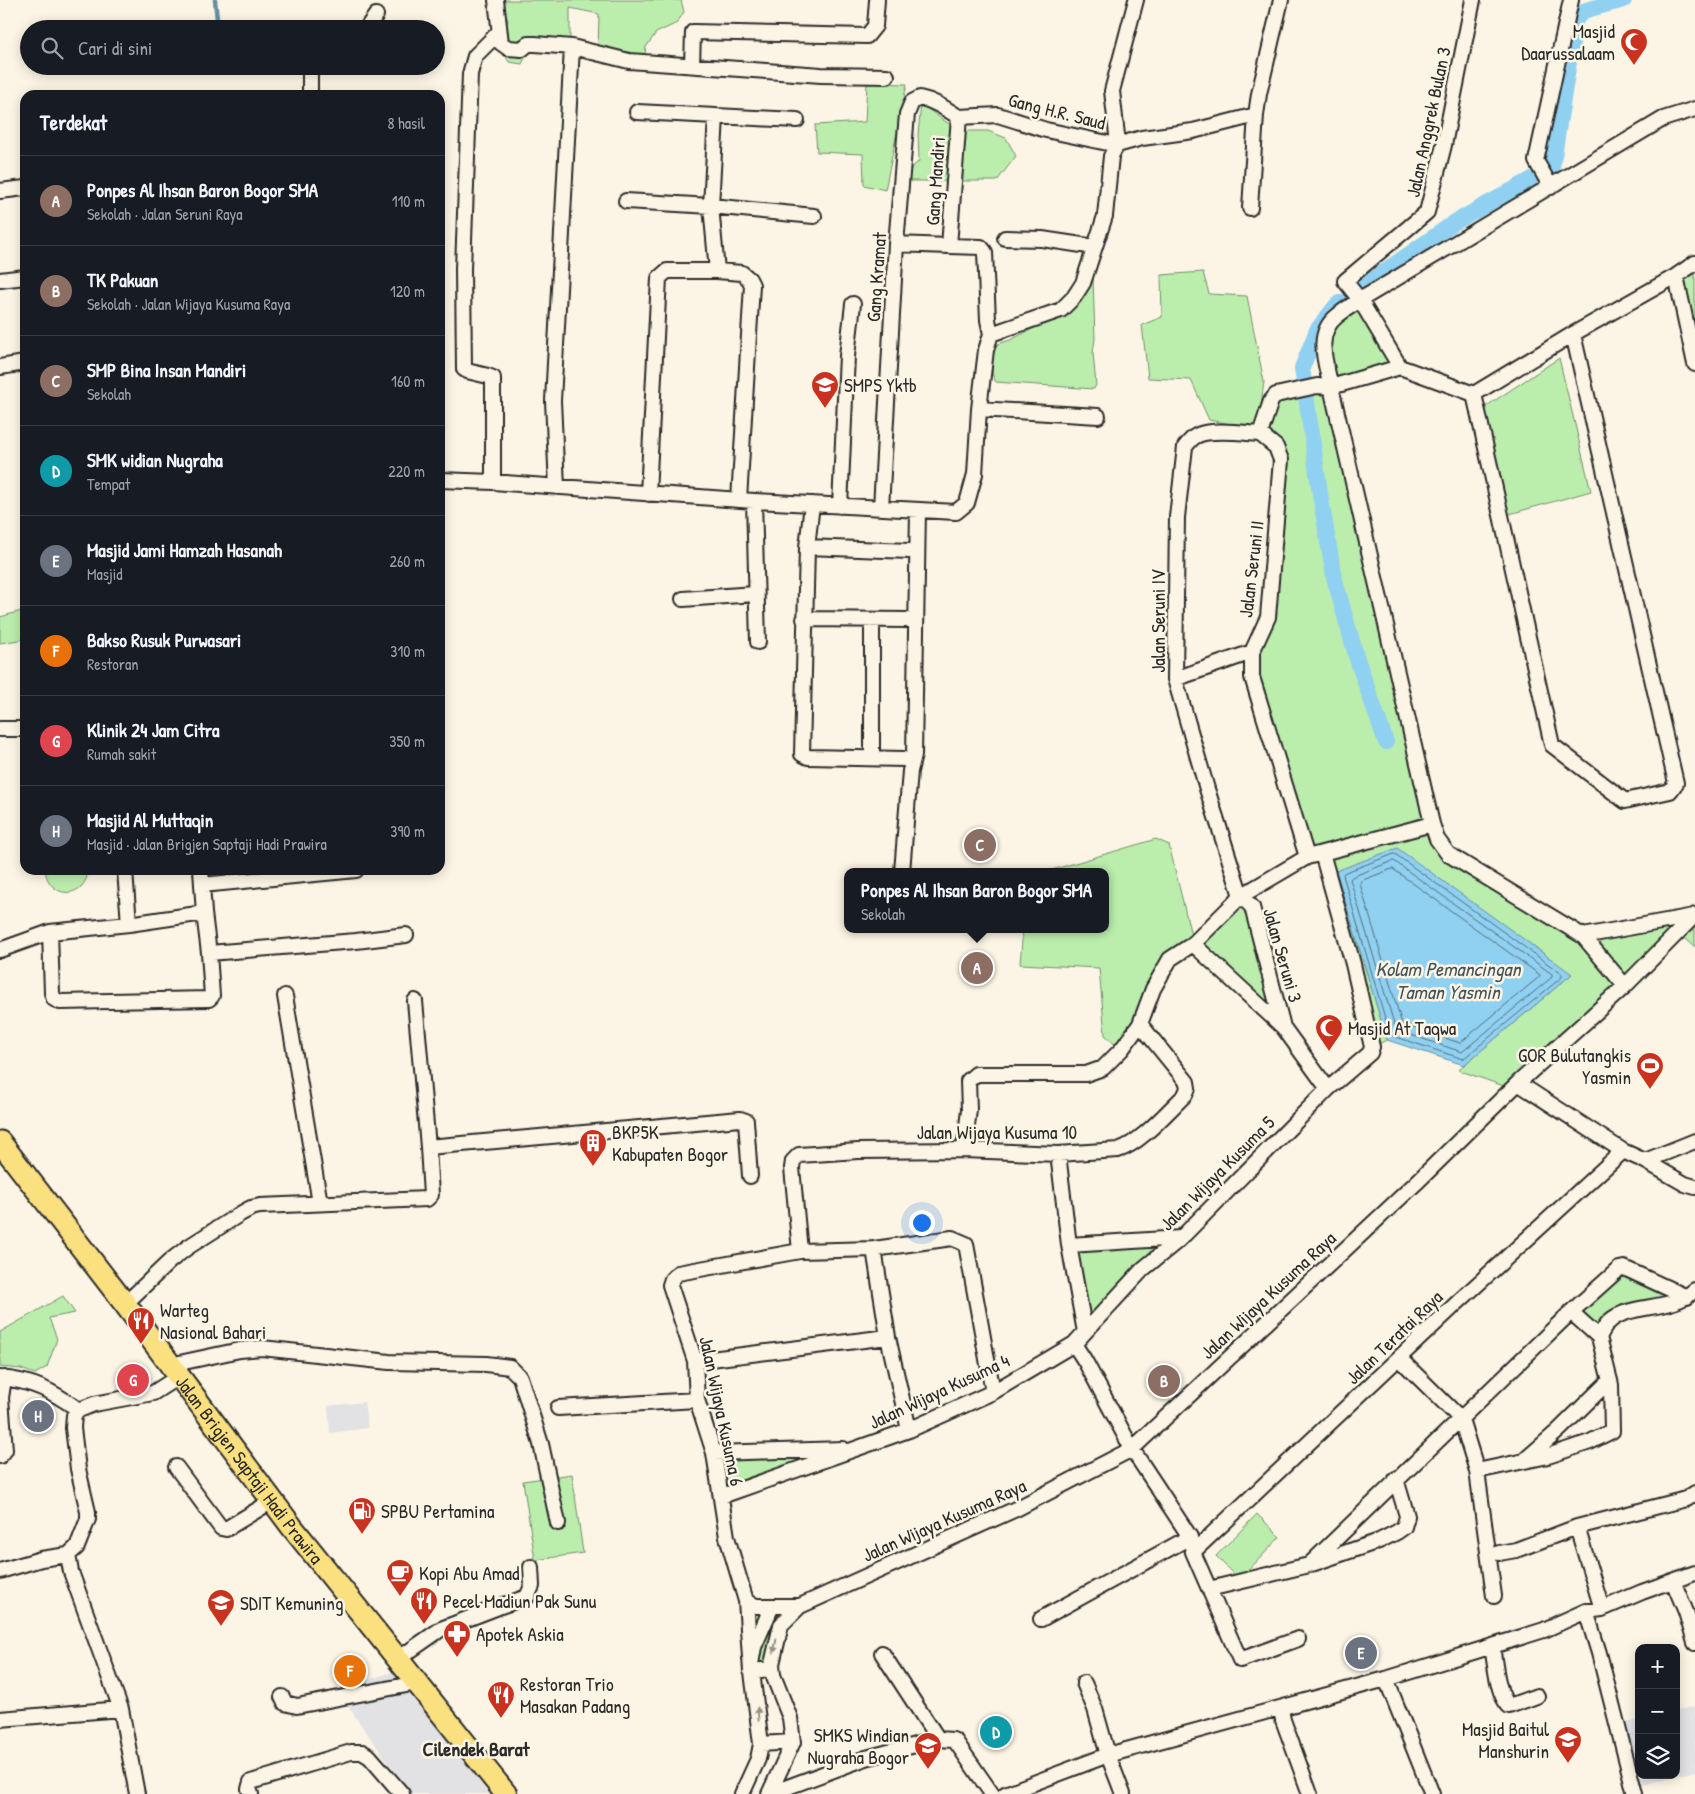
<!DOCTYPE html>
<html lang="id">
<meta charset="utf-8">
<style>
body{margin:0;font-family:"Patrick Hand",sans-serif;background:#242831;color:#f1f3f6}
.controls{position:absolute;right:15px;bottom:15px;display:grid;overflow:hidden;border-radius:10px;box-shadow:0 2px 12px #0003}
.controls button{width:45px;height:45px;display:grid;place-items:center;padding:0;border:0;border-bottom:1px solid #363941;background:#171b24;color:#f1f3f6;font:25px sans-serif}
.you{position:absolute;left:921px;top:1222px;width:18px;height:18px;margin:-12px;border:4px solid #fff;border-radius:50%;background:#1a73e8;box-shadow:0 0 0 8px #1a73e833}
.badge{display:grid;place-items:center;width:32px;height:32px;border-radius:50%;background:#7c3aed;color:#fff;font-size:16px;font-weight:700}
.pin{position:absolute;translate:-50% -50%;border:2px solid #fff;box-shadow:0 1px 5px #0006}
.popup{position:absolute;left:844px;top:868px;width:265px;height:65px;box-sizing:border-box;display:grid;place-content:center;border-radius:10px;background:#171b24;filter:drop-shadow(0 1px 4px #0005);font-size:16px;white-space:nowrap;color:#9ea1a6}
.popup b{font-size:19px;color:#f1f3f6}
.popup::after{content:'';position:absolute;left:50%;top:100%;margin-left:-10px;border:10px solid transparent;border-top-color:#171b24}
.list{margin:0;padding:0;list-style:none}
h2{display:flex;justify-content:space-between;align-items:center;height:65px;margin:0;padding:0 20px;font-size:21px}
h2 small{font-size:16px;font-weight:400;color:#9ea1a6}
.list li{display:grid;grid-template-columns:32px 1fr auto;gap:15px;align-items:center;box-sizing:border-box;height:90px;padding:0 20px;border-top:1px solid #363941}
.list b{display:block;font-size:19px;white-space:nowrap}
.list p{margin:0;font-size:16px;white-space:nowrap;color:#9ea1a6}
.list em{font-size:16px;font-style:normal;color:#9ea1a6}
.icon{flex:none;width:28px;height:28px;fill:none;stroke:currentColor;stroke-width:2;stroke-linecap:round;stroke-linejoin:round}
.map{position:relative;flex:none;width:1695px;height:1794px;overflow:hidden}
.search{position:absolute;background:#171b24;box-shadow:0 2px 12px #0003;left:20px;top:20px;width:425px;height:55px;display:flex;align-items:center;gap:12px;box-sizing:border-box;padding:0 18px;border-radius:28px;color:#9ea1a6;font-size:19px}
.panel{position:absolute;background:#171b24;box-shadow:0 2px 12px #0003;left:20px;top:90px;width:425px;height:785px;border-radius:15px}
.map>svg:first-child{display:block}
.built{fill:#e2e1e4}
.green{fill:#bbedad;stroke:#738c6c}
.water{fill:#90d0f1;stroke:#688ea2}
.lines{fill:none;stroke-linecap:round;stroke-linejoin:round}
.shore{stroke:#536d7a;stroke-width:1}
.stream{stroke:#688ea2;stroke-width:4.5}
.canal{stroke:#90d0f1;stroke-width:16}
.street-casing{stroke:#2b2b2b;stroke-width:18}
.primary-casing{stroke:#2b2b2b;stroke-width:25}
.street{stroke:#fcf5e5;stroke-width:14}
.primary{stroke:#fbe080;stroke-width:21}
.oneway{fill:#949088}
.labels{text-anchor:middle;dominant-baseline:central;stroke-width:5;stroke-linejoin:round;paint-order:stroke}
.poi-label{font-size:19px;fill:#2b2b2b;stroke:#fcf5e5;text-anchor:start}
.street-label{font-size:19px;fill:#2b2b2b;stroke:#fcf5e5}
.water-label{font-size:20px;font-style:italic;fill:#44545c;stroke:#fcf5e5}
.neighbourhood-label{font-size:20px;font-weight:bold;fill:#2b2b2b;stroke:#fcf5e5}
</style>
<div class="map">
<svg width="1695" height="1794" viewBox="0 0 1695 1794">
<rect width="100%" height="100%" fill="#fcf5e5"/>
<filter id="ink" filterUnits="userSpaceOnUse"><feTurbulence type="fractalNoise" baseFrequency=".02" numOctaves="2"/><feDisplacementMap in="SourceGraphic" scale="10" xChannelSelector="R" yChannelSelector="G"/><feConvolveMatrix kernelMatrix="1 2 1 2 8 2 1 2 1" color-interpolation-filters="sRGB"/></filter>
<g filter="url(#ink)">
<path class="built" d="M364,1402L368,1428L330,1433L328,1406Z
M395,1671L489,1794H411L336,1690Z
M1695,1706V1771L1639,1786L1625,1723L1639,1720V1775H1676V1711Z"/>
<path class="green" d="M500,0H681L684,12L677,23L656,33L646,47L645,53L636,61L598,48L599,14L570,8V43L533,41L522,64L509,62L498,42L508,21Z
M867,83L907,84L885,190L864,185L863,154L817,152L815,125L865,122Z
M921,104L946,122L964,131H988L1006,138L1016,156L997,181H907V172L919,161L918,134Z
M1695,263V341L1676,276Z
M1203,272L1209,294L1247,296L1264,382L1258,429L1209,420L1191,380L1148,378L1142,325L1162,317L1161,275Z
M1093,277L1095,339L1093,353L1096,385L1094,389L996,382C988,372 994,356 995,345L1010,340L1073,309Z
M1360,300L1400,367L1331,387L1437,839L1583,936L1695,919V947L1679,933L1512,1089L1458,1070L1572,974L1336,871L1387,1040L1372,1047L1322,854L1307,857L1252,652L1268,617L1281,460L1260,434L1271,401L1331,387L1323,341Z
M1559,358L1591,491L1506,515L1485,407Z
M25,610V639L0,643V617Z
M1156,839L1169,845L1193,943L1241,896L1252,907L1283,1027L1193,944L1170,960L1121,1050L1105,1035L1099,968L1020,964L1023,929H1106V872H1045Z
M45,870H88C86,900 49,900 45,870Z
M1181,1238L1085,1332L1069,1245Z
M1624,1269L1677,1297L1596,1329L1580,1312Z
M63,1296L75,1313L49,1318L57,1339L47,1367L35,1374L21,1369L0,1367V1332Z
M857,1449L722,1496L714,1453Z
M572,1474L583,1553L535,1560L523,1481Z
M1257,1514L1280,1537L1239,1580L1216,1556Z
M746,1601L800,1606L781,1625L772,1664L751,1671Z"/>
<path class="water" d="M1397,848L1572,974L1464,1065L1387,1040L1336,871Z"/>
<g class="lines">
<path class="shore" d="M1395,854L1562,974V977L1463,1059L1390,1035L1343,875L1344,873Z
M1394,861L1552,974V977L1462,1052L1396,1030L1350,879L1352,877Z
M1393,869L1540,975L1539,977L1460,1043L1402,1024L1360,884L1361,881Z"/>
<path class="stream" d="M215,0L218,29"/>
<path class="canal" d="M1352,294L1455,222L1552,168L1576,18L1586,10L1624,0
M1341,302L1335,307L1317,330L1302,368L1321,500L1334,577L1357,659L1386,742"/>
<defs>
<path id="street" d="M496,0L501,43L508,48L522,49L528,44H535L572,47L629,61L821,75L887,76
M366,29L376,15
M692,65L693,32L867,36L875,26L877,0
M310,66V95
M637,112L797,120
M716,116L711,206L717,271
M959,117L949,246L981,247L985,252L988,320L991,334
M959,117L998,115L1046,130L1117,145
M1118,144L1112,91L1136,0
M1551,187L1536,161L1571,0
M0,191L25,188
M626,201L711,206L814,216
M1250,208L1256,115
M1005,238L1042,239L1095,247
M896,244L949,246
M1676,276L1695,364
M0,280L25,277
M0,367L25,363
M1400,367L1360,300L1345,281L1427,212L1444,145L1473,0
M1474,394L1573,334L1676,276L1695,263
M979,409L1098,416
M1260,434L1271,401L1276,395L1317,386L1331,387L1400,367L1474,394L1552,745L1625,801L1670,791L1676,783L1573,334
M1260,434C1244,433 1209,428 1196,436C1192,438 1188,443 1185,447L1177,517L1175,679L1207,789L1241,896L1252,907L1283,1027
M1260,434L1276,447L1281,460L1268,617L1252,652V677L1307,857
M440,480L493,482L754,501L956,512L967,503L975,474L979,409L986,350L991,334L1061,310L1074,297L1083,283L1105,216L1111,156L1117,145L1142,138L1193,131L1256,115L1259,94L1281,0
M493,482V378L488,376L467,371L464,369L463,269L470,74L475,56L499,32
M557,487L553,401L572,47
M648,494L659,278L667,271H717L742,273L749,279L752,285L739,500
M754,501L758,642
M812,504L807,547L802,754L808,757L904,759
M840,506L847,356L853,304
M881,508L896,244L907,114L912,102L920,98C935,101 946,109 959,117
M807,547L910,551
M683,599L755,594
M804,619L907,620
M1175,679L1252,652
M0,729H25
M872,758V620
M125,870L129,924
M201,870L204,913
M902,872L910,771L914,755L918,510
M202,885L356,870
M1694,916L1583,936L1448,854L1437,839L1432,824L1331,387C1326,363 1314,334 1337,316C1344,310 1352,305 1360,300L1663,119L1695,109
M50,932L52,993L54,999L60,1002L209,999L212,996L209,953
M1583,936L1625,986
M1193,944L1283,1027L1328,1089
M0,950L50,932L129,924L204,913L209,953L356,941L406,935
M285,996L320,1203
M415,1001L428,1147
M1518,1083L1623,1151L1645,1161L1685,1184L1695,1187
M964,1150L969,1110L968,1081L976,1074H1086L1103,1068L1122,1049L1140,1024L1153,989L1170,959L1193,944L1241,896L1307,857L1432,824
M1645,1161L1695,1141
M1069,1245L1181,1238
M874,1249L888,1337L909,1430
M800,1251L792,1168L793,1161L799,1155L858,1151L964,1150L1058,1154L1118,1150C1140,1144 1168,1111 1185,1095L1188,1088L1187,1082L1140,1024
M125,1304L170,1261L188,1247L240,1214L251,1208L260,1206L427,1199L431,1195L428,1147L740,1119L746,1121L750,1176
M1085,1332L1143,1269L1181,1238L1328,1089L1370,1053L1372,1047L1353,964L1322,853
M1599,1337L1571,1312L1619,1269L1624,1268L1687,1297
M1074,1344L1085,1361L1132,1449L1190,1537L1193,1552L1240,1660L1298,1639
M1400,1359L1461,1419L1477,1471L1548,1456L1590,1442L1612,1431L1611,1385L1599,1337C1602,1332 1605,1325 1610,1321C1630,1303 1671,1312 1695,1290
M695,1361L888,1337
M170,1365L240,1350L262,1348L389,1362L486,1364L510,1367L520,1377L541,1444L558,1523
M0,1378C34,1381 52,1391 79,1410
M558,1408L697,1400
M714,1453L843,1449
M0,1456L5,1450L1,1398L4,1378
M1526,1459L1558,1431L1610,1380
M176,1467L221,1528L226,1529L272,1501
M1477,1471L1494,1596
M722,1496L909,1430L993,1392L1074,1344L1085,1332L1069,1245L1058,1154
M1577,1527L1602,1609
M1193,1552L1456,1304L1623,1151
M1499,1553L1516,1550L1577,1527L1686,1499L1695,1493
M68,1555L71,1572L121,1709L137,1794
M1312,1564L1379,1541L1397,1532L1404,1527L1407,1516L1396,1479
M0,1571L41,1559L68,1555L77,1547L88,1519V1512L78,1469L73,1428L74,1415L79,1410L94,1404L153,1393L178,1377
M1673,1581L1686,1612L1695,1643
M1209,1589L1309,1565L1571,1312
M746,1601L756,1606H800L1018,1508L1132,1449L1416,1183L1518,1083L1625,986L1695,915
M1586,1611L1599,1653L1635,1794
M1041,1619L1190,1537
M1492,1646C1495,1663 1497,1694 1509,1706L1537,1696
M882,1653L938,1739
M398,1659L441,1629L501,1606L527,1597L532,1586L531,1567
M772,1669L751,1671L746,1601L727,1537L714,1453L697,1400L695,1361L670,1285L672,1279L678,1273L800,1251L874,1249L952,1238L966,1244L993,1392
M1386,1679L1432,1794
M1084,1683L1095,1709L1108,1755L1123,1794
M282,1697L285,1703L297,1706L417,1683
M1281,1709L1283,1720L1310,1794
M0,1719L121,1709
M761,1744L793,1742
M251,1794L249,1789L251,1782L351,1752H362L370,1757L402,1794
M742,1794L758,1759L761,1744L751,1664L754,1647L772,1606
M769,1794L866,1758L938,1739L953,1740L956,1742L992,1794
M769,1794L793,1742L790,1718L773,1675L772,1664L781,1625L800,1606
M1005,1794L1108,1755L1386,1679L1544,1630L1586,1611L1602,1609L1642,1592L1695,1573"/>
<g id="primary">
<path id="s1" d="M0,1142L125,1304L292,1527L506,1794"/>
</g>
</defs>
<use href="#street" class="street-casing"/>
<use href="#primary" class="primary-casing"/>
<use href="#street" class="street"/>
<use href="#primary" class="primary"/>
</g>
<defs><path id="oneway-solid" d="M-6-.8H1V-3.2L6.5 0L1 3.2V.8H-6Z" transform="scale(1.25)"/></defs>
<g class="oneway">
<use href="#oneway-solid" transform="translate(775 1646) rotate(101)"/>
<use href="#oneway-solid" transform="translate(758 1714) rotate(-95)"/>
</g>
</g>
<defs>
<symbol id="mosque-pin" viewBox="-11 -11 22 30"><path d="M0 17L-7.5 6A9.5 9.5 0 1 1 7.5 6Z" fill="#c8321e" stroke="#fcf5e5"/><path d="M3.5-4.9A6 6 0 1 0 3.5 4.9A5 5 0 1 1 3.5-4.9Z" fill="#fff"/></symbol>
<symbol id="school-pin" viewBox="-11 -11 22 30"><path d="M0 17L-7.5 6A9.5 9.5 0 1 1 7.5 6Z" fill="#c8321e" stroke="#fcf5e5"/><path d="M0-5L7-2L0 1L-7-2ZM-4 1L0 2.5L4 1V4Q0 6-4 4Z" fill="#fff"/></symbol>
<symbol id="stadium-pin" viewBox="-11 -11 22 30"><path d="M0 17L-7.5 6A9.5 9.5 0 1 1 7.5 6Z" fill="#c8321e" stroke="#fcf5e5"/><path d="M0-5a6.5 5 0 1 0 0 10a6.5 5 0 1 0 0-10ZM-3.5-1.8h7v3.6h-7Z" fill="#fff"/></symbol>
<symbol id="building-pin" viewBox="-11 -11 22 30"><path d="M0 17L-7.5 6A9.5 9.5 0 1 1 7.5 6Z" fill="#c8321e" stroke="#fcf5e5"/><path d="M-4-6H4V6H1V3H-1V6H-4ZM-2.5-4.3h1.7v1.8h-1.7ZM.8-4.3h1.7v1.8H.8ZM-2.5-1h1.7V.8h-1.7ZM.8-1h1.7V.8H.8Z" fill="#fff"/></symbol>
<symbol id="restaurant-pin" viewBox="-11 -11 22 30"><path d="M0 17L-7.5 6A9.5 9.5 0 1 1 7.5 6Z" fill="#c8321e" stroke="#fcf5e5"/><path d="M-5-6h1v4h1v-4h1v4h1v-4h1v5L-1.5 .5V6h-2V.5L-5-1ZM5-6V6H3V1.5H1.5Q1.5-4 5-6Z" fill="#fff"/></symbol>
<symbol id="fuel-pin" viewBox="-11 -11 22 30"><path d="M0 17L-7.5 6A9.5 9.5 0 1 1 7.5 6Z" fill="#c8321e" stroke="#fcf5e5"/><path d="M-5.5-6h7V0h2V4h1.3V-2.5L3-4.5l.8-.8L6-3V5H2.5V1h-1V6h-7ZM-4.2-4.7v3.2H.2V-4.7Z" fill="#fff"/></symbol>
<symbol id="cafe-pin" viewBox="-11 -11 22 30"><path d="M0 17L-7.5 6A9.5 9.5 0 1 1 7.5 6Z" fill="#c8321e" stroke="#fcf5e5"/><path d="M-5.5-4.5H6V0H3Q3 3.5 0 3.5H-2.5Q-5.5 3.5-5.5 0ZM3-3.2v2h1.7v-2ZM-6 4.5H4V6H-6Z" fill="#fff"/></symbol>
<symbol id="pharmacy-pin" viewBox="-11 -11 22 30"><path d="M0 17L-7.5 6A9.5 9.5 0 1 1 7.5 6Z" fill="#c8321e" stroke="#fcf5e5"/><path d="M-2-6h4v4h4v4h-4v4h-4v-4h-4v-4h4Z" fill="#fff"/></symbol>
</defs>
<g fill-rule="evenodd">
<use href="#mosque-pin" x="1618" y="26" width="32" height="43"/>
<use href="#school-pin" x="809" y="369" width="32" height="43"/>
<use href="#mosque-pin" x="1313" y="1012" width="32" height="43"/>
<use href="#stadium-pin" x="1634" y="1050" width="32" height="43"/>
<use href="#building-pin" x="577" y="1127" width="32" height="43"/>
<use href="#restaurant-pin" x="125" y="1305" width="32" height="43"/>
<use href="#fuel-pin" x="346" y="1495" width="32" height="43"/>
<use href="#cafe-pin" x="384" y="1557" width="32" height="43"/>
<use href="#restaurant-pin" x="408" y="1585" width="32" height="43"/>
<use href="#school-pin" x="205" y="1587" width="32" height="43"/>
<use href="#pharmacy-pin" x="441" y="1618" width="32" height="43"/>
<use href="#restaurant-pin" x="485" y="1679" width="32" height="43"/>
<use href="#school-pin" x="1552" y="1724" width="32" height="43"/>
<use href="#school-pin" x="912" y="1730" width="32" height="43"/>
</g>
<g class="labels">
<g class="poi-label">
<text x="1615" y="31" text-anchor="end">Masjid<tspan x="1615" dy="22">Daarussalaam</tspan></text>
<text x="844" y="385">SMPS Yktb</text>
<text x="1348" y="1028">Masjid At Taqwa</text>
<text x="1631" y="1055" text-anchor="end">GOR Bulutangkis<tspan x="1631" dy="22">Yasmin</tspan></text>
<text x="612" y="1132">BKP5K<tspan x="612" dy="22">Kabupaten Bogor</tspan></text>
<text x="160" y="1310">Warteg<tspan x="160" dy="22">Nasional Bahari</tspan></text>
<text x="381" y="1511">SPBU Pertamina</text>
<text x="419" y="1573">Kopi Abu Amad</text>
<text x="443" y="1601">Pecel Madiun Pak Sunu</text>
<text x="240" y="1603">SDIT Kemuning</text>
<text x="476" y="1634">Apotek Askia</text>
<text x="520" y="1684">Restoran Trio<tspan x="520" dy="22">Masakan Padang</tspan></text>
<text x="1549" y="1729" text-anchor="end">Masjid Baitul<tspan x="1549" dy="22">Manshurin</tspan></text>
<text x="909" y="1735" text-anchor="end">SMKS Windian<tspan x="909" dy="22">Nugraha Bogor</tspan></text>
</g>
<g class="street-label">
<text transform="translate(1057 111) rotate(14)">Gang H.R. Saud</text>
<text transform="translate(1428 122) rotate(-78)">Jalan Anggrek Bulan 3</text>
<text transform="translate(935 181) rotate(-86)">Gang Mandiri</text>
<text transform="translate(876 277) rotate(-86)">Gang Kramat</text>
<text transform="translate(1251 569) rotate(-83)">Jalan Seruni II</text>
<text transform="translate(1158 621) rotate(-90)">Jalan Seruni IV</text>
<text transform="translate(1283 955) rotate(74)">Jalan Seruni 3</text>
<text x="997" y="1132">Jalan Wijaya Kusuma 10</text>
<text transform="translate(1217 1173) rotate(-45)">Jalan Wijaya Kusuma 5</text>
<text transform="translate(1268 1295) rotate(-43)">Jalan Wijaya Kusuma Raya</text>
<text transform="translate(1394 1337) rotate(-44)">Jalan Teratai Raya</text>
<text transform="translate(939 1391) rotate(-25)">Jalan Wijaya Kusuma 4</text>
<text transform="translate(722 1411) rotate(78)">Jalan Wijaya Kusuma 6</text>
<text stroke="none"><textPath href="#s1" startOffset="412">Jalan Brigjen Saptaji Hadi Prawira</textPath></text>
<text transform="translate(944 1520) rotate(-24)">Jalan Wijaya Kusuma Raya</text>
</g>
<g class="water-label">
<text x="1448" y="968">Kolam Pemancingan<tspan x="1448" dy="23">Taman Yasmin</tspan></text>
</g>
<g class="neighbourhood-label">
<text x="476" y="1748">Cilendek Barat</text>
</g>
</g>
</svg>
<div class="controls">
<button>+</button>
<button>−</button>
<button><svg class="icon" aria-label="layers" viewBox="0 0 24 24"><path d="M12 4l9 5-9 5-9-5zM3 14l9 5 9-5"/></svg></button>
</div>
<div class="you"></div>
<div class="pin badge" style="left:977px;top:968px;background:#8d6e63">A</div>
<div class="popup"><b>Ponpes Al Ihsan Baron Bogor SMA</b>Sekolah</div>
<div class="pin badge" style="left:1164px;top:1381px;background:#8d6e63">B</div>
<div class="pin badge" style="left:980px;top:845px;background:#8d6e63">C</div>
<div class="pin badge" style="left:996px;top:1732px;background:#0f9aa8">D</div>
<div class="pin badge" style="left:1361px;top:1653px;background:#6b7280">E</div>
<div class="pin badge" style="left:350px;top:1671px;background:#e8710a">F</div>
<div class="pin badge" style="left:133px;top:1380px;background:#e0444e">G</div>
<div class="pin badge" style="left:38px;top:1416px;background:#6b7280">H</div>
<div class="search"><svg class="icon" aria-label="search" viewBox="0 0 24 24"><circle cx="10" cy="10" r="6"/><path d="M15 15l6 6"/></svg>Cari di sini</div>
<section class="panel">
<h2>Terdekat<small>8 hasil</small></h2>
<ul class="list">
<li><span class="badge" style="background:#8d6e63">A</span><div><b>Ponpes Al Ihsan Baron Bogor SMA</b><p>Sekolah · Jalan Seruni Raya</p></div><em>110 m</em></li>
<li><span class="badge" style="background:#8d6e63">B</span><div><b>TK Pakuan</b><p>Sekolah · Jalan Wijaya Kusuma Raya</p></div><em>120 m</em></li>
<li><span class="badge" style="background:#8d6e63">C</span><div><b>SMP Bina Insan Mandiri</b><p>Sekolah</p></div><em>160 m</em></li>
<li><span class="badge" style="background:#0f9aa8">D</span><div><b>SMK widian Nugraha</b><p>Tempat</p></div><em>220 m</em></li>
<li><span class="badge" style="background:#6b7280">E</span><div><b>Masjid Jami Hamzah Hasanah</b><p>Masjid</p></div><em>260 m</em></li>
<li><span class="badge" style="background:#e8710a">F</span><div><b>Bakso Rusuk Purwasari</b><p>Restoran</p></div><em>310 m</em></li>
<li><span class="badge" style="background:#e0444e">G</span><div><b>Klinik 24 Jam Citra</b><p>Rumah sakit</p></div><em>350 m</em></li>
<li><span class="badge" style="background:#6b7280">H</span><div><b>Masjid Al Muttaqin</b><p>Masjid · Jalan Brigjen Saptaji Hadi Prawira</p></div><em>390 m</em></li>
</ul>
</section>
</div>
